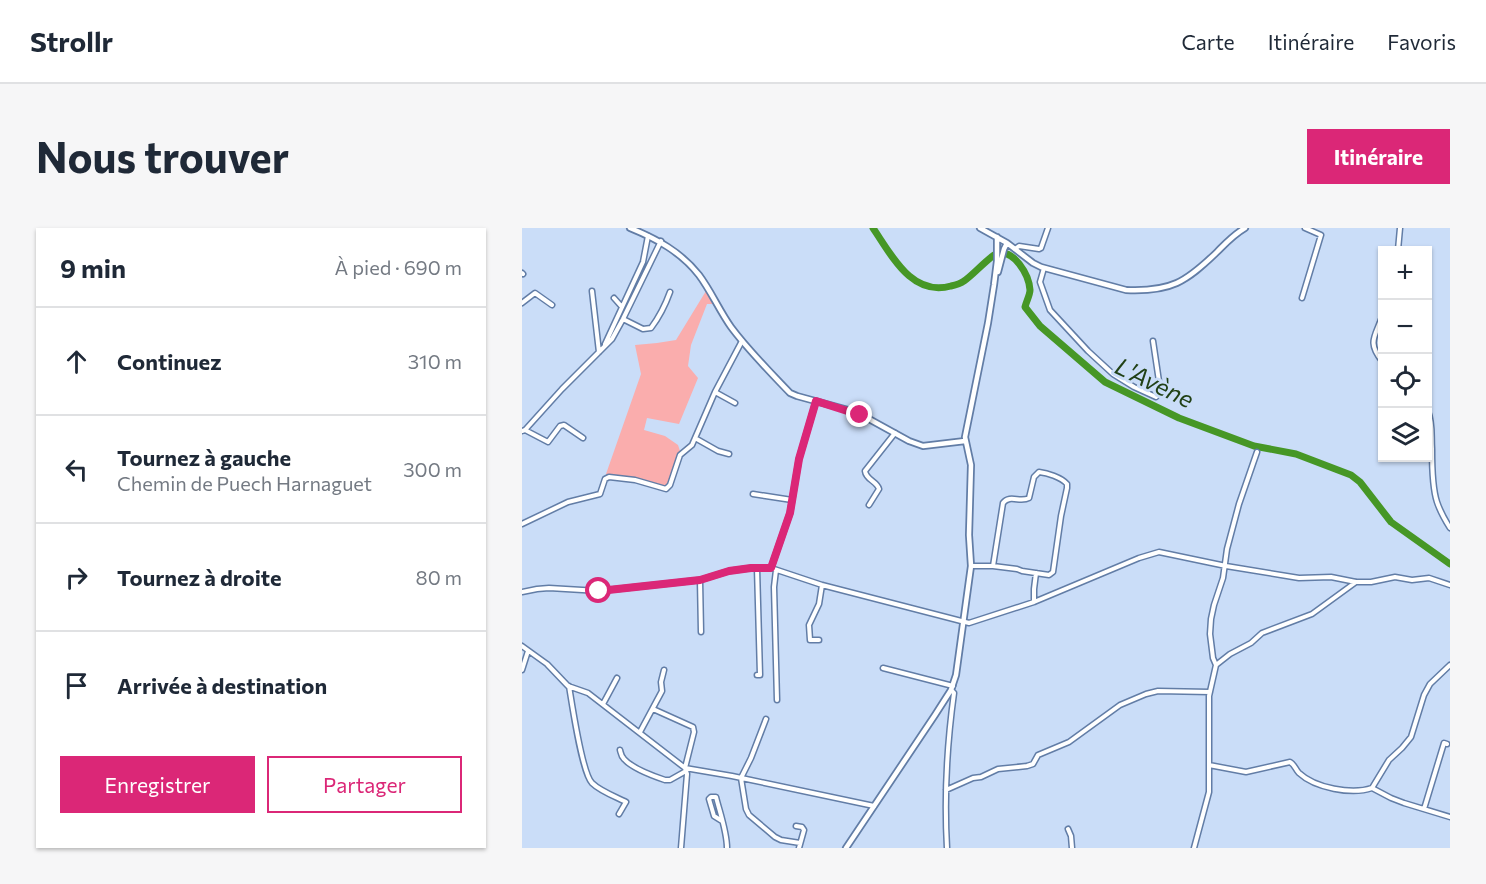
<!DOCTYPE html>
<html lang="fr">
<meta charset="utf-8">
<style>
body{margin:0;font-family:Commissioner,sans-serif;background:#f6f6f7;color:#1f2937}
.controls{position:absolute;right:18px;top:18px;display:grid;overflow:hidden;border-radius:0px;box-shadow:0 2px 4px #0004}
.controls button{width:54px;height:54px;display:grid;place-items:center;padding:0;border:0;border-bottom:2px solid #e0e1e3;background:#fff;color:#1f2937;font:30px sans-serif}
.stop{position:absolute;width:18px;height:18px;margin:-14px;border:4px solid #db2777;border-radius:50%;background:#fff}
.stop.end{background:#db2777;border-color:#fff;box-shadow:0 2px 6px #0008}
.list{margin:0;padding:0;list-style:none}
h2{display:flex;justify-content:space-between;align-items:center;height:78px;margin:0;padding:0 24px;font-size:26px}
h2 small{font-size:20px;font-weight:400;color:#747a83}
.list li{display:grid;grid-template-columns:39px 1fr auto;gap:18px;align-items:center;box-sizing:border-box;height:108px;padding:0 24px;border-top:2px solid #e0e1e3}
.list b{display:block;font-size:22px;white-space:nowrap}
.list p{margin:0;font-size:20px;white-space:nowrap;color:#747a83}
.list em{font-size:20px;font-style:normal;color:#747a83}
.actions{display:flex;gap:12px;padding:18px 24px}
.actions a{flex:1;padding:14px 0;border:2px solid #db2777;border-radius:0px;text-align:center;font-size:21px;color:#db2777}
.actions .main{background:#db2777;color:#fff}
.icon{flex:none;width:33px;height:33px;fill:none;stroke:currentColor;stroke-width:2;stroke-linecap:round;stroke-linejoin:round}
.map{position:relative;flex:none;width:928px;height:620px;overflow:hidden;border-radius:0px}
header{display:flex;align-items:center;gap:36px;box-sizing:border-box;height:84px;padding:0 30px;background:#fff;border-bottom:2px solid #e0e1e3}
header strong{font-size:28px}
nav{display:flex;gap:33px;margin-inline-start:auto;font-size:21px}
.intro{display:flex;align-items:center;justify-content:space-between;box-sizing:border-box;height:144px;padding:0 36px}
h1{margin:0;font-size:42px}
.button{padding:15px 27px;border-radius:0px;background:#db2777;color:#fff;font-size:21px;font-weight:700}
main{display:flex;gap:36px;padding:0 36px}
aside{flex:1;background:#fff;border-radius:0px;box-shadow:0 2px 4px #0004}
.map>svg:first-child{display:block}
.green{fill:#faadad}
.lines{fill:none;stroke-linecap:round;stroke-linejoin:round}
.river{stroke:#469726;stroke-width:7}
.minor-casing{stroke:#627da6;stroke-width:7}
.tertiary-casing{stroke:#627da6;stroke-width:8}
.minor{stroke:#fff;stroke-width:4}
.tertiary{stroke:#fff;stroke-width:4.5}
.route{stroke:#db2777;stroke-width:8}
.labels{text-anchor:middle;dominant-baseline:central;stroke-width:6;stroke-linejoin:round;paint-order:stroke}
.water-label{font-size:24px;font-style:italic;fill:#214116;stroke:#caddf8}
</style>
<header>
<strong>Strollr</strong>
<nav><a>Carte</a><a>Itinéraire</a><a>Favoris</a></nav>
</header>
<div class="intro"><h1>Nous trouver</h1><a class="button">Itinéraire</a></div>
<main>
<aside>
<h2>9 min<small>À pied · 690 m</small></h2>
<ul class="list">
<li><svg class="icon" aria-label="ahead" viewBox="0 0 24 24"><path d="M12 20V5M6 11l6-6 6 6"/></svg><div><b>Continuez</b></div><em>310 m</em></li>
<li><svg class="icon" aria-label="left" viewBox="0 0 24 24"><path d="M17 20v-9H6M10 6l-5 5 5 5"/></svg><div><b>Tournez à gauche</b><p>Chemin de Puech Harnaguet</p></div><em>300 m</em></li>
<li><svg class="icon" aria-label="right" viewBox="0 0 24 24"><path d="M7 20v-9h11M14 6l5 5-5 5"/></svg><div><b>Tournez à droite</b></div><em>80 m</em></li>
<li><svg class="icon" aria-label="arrive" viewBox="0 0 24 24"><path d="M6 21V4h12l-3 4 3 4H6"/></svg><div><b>Arrivée à destination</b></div></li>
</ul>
<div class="actions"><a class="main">Enregistrer</a><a>Partager</a></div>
</aside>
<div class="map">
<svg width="928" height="620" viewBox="0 0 928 620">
<rect width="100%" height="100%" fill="#caddf8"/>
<path class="green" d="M184,63L192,76H185L169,117L166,138L176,150L157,196L125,190L122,202L143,208L156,217L158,223L147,255L143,259L99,248L86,250L84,246L119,146L113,117L135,115L154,112Z"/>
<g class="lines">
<path class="river" d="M351,0C370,28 390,69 429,58C434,57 438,56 442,53C450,48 467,29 474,26C492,20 507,47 508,62C508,67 504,74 503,79L518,98L583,154L657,190L732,218L774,226L829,247L838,254L869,294L928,336"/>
<defs>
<path id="minor" d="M493,21L497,18L517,21L519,20L526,0
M876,22L878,0
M522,40L518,54L528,82L566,123L591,146L612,159L634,169L637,165L638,160L631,113
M0,45L1,46
M70,63L77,124
M92,70L100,79
M780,70L799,7L783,0
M0,75L13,65L30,77
M860,89C853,109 845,114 860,133
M101,91L121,101L129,100C138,88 143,78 148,64
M83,116L121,34L126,8
M193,164L213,175
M906,183C911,196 909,207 910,221C910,237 910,259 915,274C918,283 923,292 928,300
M3,202L26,214L38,198L42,197L61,210
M0,203L3,202L40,161L90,111L101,91L139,13
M173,210L196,223L207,226
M231,266L270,272
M347,277L357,261C355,253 344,252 343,243L373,205
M0,296L46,274L78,266L83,251L87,249L113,252L144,261L148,257L158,227L170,217L193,164L220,113
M449,338H471L495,341L500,343L527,347L531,344L539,288L545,260V256C539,249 525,245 517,244L512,249L507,270C498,275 488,266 481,275L471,338
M249,340L268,285L277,231L294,173
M254,342L252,359L255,472
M178,352L179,404
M0,364L15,361L27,360L77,363L178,352L207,343L229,340H249L300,357L447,395L512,374L617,330L637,324L704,338L777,350L809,349L834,354H849L873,349L890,352L907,350L928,357
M512,374V361L514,345
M297,412H288L287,397L297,376L300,357
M0,418L25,436L46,458L66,465L163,540L165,546L159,620
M694,437L708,426L729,415L740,405L790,386L834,354
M361,440L431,458
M0,442L6,423
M235,447H238L235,340
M47,458C50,476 60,545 70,555C78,563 94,569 104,574L97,586
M81,476L95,450
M131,481L171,499L172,504L163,540L210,548L352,578
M118,504L140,463L139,454L142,442
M98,522C99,526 99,528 102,531C111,541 131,548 143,552H148L164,543
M687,537L724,544L768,534C773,537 773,541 777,545C793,560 830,567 850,560L869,570L882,575L928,589
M219,550L224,581L227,587L253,609L259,612L278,615
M219,550L229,530L244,491
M850,560L867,532L880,520L889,509L902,467L908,456L928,437
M424,562L451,550L459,549L476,541L505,538L511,536L516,527L547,514L598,477L624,466L636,463L688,464
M902,581L922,515L925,516
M200,593L192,588L187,571L189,569H194C198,585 205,604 205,620
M274,598L280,599L282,602L277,620
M546,601L549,608L550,620
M425,620C422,568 425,516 432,465L429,462
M672,620L687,564V468L694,437L691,430L688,406L689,391L692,377L701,350L705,321L717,276L735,224"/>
<path id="tertiary" d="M108,0C135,11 159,24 177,47C189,63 197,82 209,99C226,122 248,144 268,165L275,168L330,183L347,191L387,213L401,218L443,213
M458,0L485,15L511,35L519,39L604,62C649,64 664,54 695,24C704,15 711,7 723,0
M476,44L482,21L485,15
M324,620L413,487L429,462L434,447L449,338L447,307L449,237L443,209L466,95L472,57L475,33V9"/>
</defs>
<use href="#minor" class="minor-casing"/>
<use href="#tertiary" class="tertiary-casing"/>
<use href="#minor" class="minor"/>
<use href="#tertiary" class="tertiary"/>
</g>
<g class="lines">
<path class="route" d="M77,363L178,352L207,343L229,340H249L268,285L277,231L294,173L338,187"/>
</g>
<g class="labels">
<g class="water-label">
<text transform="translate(633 154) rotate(26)">L'Avène</text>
</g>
</g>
</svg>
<div class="controls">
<button>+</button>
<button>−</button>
<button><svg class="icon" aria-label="locate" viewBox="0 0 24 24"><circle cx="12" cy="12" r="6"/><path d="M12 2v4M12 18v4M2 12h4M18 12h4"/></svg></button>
<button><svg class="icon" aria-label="layers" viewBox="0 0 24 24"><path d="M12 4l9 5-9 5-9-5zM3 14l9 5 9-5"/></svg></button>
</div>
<div class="stop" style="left:77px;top:363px"></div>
<div class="stop end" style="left:338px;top:187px"></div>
</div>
</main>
